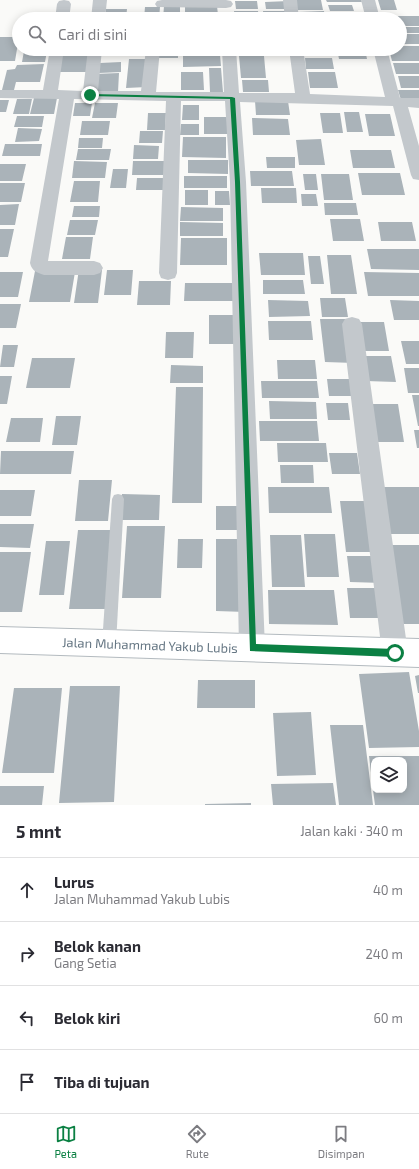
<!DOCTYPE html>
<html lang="id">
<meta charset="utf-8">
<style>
body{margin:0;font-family:"Exo 2",sans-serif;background:#f7f7f7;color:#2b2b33}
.controls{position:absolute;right:12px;bottom:12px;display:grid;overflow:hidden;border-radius:8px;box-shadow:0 2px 10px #0003}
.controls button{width:36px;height:36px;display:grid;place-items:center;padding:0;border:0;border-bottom:1px solid #e1e1e2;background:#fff;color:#2b2b33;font:20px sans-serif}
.stop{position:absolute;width:12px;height:12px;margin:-9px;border:3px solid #0b8043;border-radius:50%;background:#fff}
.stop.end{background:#0b8043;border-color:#fff;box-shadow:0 1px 4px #0008}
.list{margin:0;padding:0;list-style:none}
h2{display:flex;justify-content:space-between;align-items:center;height:52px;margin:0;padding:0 16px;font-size:17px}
h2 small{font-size:13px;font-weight:400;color:#7c7c81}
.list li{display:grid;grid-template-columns:26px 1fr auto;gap:12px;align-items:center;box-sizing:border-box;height:64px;padding:0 16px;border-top:1px solid #e1e1e2}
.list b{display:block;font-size:15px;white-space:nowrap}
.list p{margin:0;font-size:13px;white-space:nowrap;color:#7c7c81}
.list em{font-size:13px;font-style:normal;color:#7c7c81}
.icon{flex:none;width:22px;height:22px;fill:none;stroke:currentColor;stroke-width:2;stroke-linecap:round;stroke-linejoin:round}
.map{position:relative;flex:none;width:419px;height:805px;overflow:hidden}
.search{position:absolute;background:#fff;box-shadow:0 2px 10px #0003;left:12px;right:12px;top:12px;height:44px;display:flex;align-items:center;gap:10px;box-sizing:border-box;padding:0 14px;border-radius:22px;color:#7c7c81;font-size:15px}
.sheet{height:308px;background:#fff}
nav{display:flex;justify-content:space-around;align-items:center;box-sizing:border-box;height:56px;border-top:1px solid #e1e1e2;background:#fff;font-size:11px;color:#7c7c81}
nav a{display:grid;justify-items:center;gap:2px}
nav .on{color:#0b8043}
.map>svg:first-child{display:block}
.building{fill:#aab3b9}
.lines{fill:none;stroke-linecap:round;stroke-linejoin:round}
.secondary-casing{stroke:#b3babf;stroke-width:2}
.service{fill:#c3c8cc;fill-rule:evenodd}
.minor{fill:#c3c8cc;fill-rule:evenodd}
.secondary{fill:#fff;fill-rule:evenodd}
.route{fill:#0b8043}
.labels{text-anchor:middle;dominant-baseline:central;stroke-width:4;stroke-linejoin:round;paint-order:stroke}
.near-street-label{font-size:13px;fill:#657683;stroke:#fff}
</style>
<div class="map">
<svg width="419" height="805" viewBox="0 0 419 805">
<rect width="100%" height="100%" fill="#fafaf8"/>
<path class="building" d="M296,0H321L323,10H297Z
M326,0H361L362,2H327Z
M378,0H394L397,10H381Z
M235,1H257L258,9H236Z
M289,1L290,9H266L265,2Z
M328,5H352L354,11H330Z
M164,6H180V19H163Z
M185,6H217L218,15H185Z
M145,7H160L159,19H144Z
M106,9H127L126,19H105Z
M234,11H258L259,18H235Z
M263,11H289L290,18H264Z
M324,11L325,19H300L298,12Z
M384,16H419V26H400V19H385Z
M188,17H221V19H188Z
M400,27H419V33H400Z
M400,34H419V44H400Z
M0,37H19L15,61H0Z
M400,46H419V61H392L389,49H400Z
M131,49H150V56H131Z
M156,49H178V58H156Z
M236,49H261L262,54H236Z
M267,49H295L296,51L267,52Z
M337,49H365L367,59H339Z
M63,50H90L87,72H58Z
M24,51H47L45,62H22Z
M183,55H220L221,66L183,67Z
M239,56H264L266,78H241Z
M305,58H332L334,69H306Z
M129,59H149L147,87L126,88Z
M121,62V72L99,73L100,63Z
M393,63H419V74H396Z
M44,64L40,82H16L14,90H2L7,70L15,69L17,65Z
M209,68H221L223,92H210Z
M181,72H203L204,90H181Z
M308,72H335L338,88H310Z
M119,73L118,92L92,93L94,74Z
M398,76H419V88H401Z
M242,80H268L269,92H243Z
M398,90H419V100H401Z
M34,98H57L54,114H30Z
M17,99H32L29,114H13Z
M0,100H9L6,112H0Z
M255,101H288L290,115H256Z
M75,103H92L90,116H73Z
M95,103H118L116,118H92Z
M183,105H199V120H182Z
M344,112H359L363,132H347Z
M148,113H166L165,130H147Z
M320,113H340L343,133H323Z
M365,114H390L395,136H369Z
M17,116H44L42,127H14Z
M204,117H228V134H204Z
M252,118L288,119L290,135H253Z
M82,121H110L108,135H80Z
M181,124H199V135H180Z
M18,128L42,129L39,141L15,142Z
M140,131H163L162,143H139Z
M183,137H226V158L182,157Z
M79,138H103L102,148H78Z
M321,139L325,165H299L296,140Z
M5,144H42L40,156H2Z
M134,145L159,146L158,159H133Z
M78,149H111L109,160H76Z
M350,150H391L395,168H353Z
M266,157H295V168H267Z
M188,160H228V174L188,173Z
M74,161L107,162L105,178H72Z
M133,161H165L164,175H132Z
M0,164H26L22,181H0Z
M113,169H128L126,188H110Z
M250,171H292L294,186H251Z
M358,173H400L405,195H362Z
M303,174H316L318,190H305Z
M321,174H349L353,200H324Z
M184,176H227V188H184Z
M137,178H167V190H136Z
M74,181H100L98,202H70Z
M0,183H25L21,202H0Z
M261,188H296L297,203H262Z
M185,190H208V205H185Z
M215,191H229L230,205H215Z
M301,194H316L318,206H302Z
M324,203H356L358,215H325Z
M19,204L15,225H0V205Z
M74,206H100L99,217H72Z
M181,207L223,208V221H180Z
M330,219H360L364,241H333Z
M70,220H98L95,235H67Z
M180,222L223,223V236H180Z
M378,222H412L416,241H381Z
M0,229H14L8,257H0Z
M66,237H93L90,259H62Z
M181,238H227V265H180Z
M367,249H419V270L371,269Z
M259,253H303L305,275H261Z
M327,255H351L357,294H331Z
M308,256H320L324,284H311Z
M79,269L102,270L98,303H74Z
M107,270H133L131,295H104Z
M35,271L75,272L70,302H29Z
M0,272H23L18,297H0Z
M364,272L419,273V296H368Z
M263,280H303L305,294H263Z
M139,281H171L170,305H137Z
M185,283H233V301H184Z
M320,298H345L348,317H322Z
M268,300L308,301L310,316L269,317Z
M390,300L419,301V320H394Z
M0,304H21L16,328H0Z
M209,315H235L236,344H209Z
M320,319H349L355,363L325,362Z
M268,321H311L313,340H269Z
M356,322H384L389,351H361Z
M166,332H194L193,358H165Z
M401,341H419V364H406Z
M3,345H18L14,367H0Z
M363,356H391L396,382L366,381Z
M32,358H75L70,388H26Z
M277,360H315L317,379H278Z
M171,365L203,366V383H170Z
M404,368H419V393H408Z
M0,376H12L7,404H0Z
M327,379H351L353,396H329Z
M261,381H317L319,398H262Z
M176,387H203L202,503H172Z
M412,395H419V426H418Z
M269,401L316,402L317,419H270Z
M326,403H348L350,420H328Z
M371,404H398L404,442H377Z
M56,416H81L77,445H52Z
M11,418H43L40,442H6Z
M259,421H317L319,441H260Z
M414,430H419V448H417Z
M277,443H326L328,462H278Z
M1,451H74L71,474H0Z
M329,453H357L360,474H332Z
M280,465H313L314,483H281Z
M79,480H112L108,521H75Z
M268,487H329L332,513H269Z
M381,487H419V534H388Z
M0,490H35L31,516H0Z
M122,494L160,495L159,520H120Z
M340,501H367L374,552H346Z
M216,506H243L244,530H216Z
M0,524H34L30,548L0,547Z
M127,526H165L161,598H122Z
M78,530H112L106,609H69Z
M304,534H335L339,577H307Z
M270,535H301L305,587H272Z
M178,539H203L202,568H177Z
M216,539H244L246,612L216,611Z
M46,541H70L64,595H39Z
M390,545H419V624H401Z
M0,552H31L22,612H0Z
M347,556H380L383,583L350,582Z
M347,588H384L388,618H350Z
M268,590H334L338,625L269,624Z
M409,672L419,731V747L369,748L359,674Z
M419,675V693H418L415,676Z
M198,680H255V708H197Z
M70,686H120L114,802L59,803Z
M14,688H62L54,773H2Z
M311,712L316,775L277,776L273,713Z
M330,725H363L373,805H339Z
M369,756H419V805H375L373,790H404V760H374L373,789Z
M333,783L336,805H273L271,784Z
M0,786H44L42,805H0Z
M251,803V805H205V804Z"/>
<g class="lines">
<defs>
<path id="secondary" d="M0,627L419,639V667L0,653Z"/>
</defs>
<use href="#secondary" class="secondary-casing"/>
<path class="service" d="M118,494L122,495L124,499L116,644L114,649L109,651L104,649L102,644L112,499L114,495Z"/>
<path class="minor" d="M64,0L69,1L71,4L69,19H55L57,4L59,1Z
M93,0H107L105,19H91Z
M162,0H226L231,1L233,4L231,7L226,8L157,7L155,4L157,1Z
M283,0H297L299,19H285Z
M361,0H375L380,19H366Z
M50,49H64L58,90L83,91L88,49H102L98,91H141L146,49H160L156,92H224L222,49H236L239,93H295L289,49H303L310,94L385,97L373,49H387L400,98H419V108L408,107L419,146V180L413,179L411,175L393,106L240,102L246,182L265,648L261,657L252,661L243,657L239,648L230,182L225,101H181L177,273L175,278L168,280L161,278L159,273L166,101L74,99L48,261H94L100,263L103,268L100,273L94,275H44C36,272 32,271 30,263L59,99L0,98V90H43Z
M352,317L359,319L362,324L408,653L404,662L395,666L386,662L382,653L342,324L345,319Z"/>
<use href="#secondary" class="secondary"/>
</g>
<path class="route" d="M90,94L232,97L235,98L240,182L256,644L395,649L398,650V655L395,657L250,651L235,182L230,99L88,96Z"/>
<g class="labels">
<g class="near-street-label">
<text transform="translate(150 645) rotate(2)">Jalan Muhammad Yakub Lubis</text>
</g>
</g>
</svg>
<div class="controls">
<button><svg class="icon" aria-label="layers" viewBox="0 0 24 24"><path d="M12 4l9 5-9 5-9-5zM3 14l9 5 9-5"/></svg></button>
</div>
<div class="stop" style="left:395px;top:653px"></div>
<div class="stop end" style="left:90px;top:95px"></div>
<div class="search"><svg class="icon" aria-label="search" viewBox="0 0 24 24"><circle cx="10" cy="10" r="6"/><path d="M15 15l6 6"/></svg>Cari di sini</div>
</div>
<section class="sheet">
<h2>5 mnt<small>Jalan kaki · 340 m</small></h2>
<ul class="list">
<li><svg class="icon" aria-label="ahead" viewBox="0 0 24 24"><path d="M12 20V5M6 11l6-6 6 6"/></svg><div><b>Lurus</b><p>Jalan Muhammad Yakub Lubis</p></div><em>40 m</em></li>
<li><svg class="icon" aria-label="right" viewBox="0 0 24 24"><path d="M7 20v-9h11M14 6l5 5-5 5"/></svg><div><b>Belok kanan</b><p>Gang Setia</p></div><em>240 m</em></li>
<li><svg class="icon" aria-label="left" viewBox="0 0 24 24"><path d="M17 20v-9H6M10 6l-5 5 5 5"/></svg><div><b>Belok kiri</b></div><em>60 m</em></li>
<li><svg class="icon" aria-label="arrive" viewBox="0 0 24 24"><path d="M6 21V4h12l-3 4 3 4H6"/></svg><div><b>Tiba di tujuan</b></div></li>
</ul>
</section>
<nav>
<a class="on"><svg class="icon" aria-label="map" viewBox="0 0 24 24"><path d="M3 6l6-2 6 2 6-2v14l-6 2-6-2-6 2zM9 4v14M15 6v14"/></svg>Peta</a>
<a><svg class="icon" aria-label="directions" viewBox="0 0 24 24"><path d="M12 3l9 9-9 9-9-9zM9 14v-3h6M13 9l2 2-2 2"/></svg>Rute</a>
<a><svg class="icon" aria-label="saved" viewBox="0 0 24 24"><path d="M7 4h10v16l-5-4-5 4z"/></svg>Disimpan</a>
</nav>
